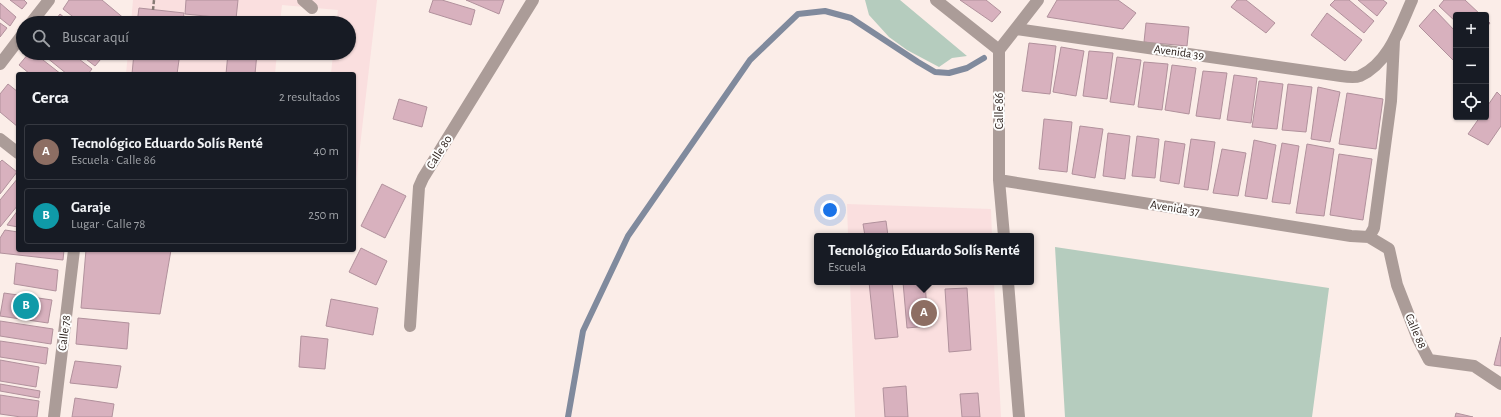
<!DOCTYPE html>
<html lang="es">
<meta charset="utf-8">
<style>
body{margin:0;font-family:"Alegreya Sans",sans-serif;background:#242831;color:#f1f3f6}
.controls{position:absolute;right:12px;top:12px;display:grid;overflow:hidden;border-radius:4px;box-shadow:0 1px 3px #0004}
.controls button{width:36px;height:36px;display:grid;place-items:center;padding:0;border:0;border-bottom:1px solid #363941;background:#171b24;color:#f1f3f6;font:20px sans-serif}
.you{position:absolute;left:830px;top:210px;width:14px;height:14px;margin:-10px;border:3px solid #fff;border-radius:50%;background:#1a73e8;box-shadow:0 0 0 6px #1a73e833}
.badge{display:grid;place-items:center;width:26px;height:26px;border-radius:50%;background:#316ddb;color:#fff;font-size:13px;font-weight:700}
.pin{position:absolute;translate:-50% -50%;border:2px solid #fff;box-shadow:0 1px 4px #0006}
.popup{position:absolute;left:814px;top:233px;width:220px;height:52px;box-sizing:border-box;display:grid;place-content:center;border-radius:4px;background:#171b24;filter:drop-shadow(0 1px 3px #0005);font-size:13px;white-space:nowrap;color:#9ea1a6}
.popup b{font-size:15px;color:#f1f3f6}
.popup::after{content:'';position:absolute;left:50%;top:100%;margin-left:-8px;border:8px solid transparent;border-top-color:#171b24}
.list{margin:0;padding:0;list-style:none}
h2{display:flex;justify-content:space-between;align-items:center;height:52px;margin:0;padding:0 16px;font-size:17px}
h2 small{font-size:13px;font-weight:400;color:#9ea1a6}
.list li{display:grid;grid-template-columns:26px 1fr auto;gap:12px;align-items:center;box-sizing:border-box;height:56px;margin:0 8px 8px;padding:0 8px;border:1px solid #363941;border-radius:4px}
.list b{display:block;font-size:15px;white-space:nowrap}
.list p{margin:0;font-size:13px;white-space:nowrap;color:#9ea1a6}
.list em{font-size:13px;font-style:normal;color:#9ea1a6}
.icon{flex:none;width:22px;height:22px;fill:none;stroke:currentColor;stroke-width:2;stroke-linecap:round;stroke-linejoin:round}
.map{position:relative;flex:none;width:1501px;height:417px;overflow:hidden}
.search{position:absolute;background:#171b24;box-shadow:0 1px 3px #0004;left:16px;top:16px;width:340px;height:44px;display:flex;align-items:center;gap:10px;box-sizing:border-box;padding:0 14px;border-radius:22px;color:#9ea1a6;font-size:15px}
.panel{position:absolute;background:#171b24;box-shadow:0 1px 3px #0004;left:16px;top:72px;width:340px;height:180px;border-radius:4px}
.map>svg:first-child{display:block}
.education{fill:#fadfdf}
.green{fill:#b5ccbe}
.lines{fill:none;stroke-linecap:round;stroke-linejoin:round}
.stream{stroke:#808a9d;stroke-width:6}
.building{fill:#d8b1be;stroke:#b1919c}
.path{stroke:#877a75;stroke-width:2.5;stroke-dasharray:4 2;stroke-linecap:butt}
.minor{stroke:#ab9c98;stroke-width:12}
.labels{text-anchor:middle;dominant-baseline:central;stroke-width:4;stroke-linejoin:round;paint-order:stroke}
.street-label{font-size:12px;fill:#271b16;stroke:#fefefe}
</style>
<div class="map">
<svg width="1501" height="417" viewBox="0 0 1501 417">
<rect width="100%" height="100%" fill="#fbede8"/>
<path class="education" d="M133,0H377L354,198V74H331L333,53H349V23H336L338,10L282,5L280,23H131Z
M128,53H277L275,74H126Z
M847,204L991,209L992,236H848Z
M850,282H994L1001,417H855Z"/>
<path class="green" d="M865,0H900L967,56L952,58L939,67L907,50L889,37L869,15Z
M1055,247L1329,288L1312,417H1065Z"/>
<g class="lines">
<path class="stream" d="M568,417L583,331L628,236L750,60L798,14L825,11L851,18L918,62L935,72L949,73L967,68L984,58"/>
</g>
<path class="building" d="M10,0H24L27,3L22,9Z
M69,0H102L126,20L123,23H81L63,9Z
M186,0H238L236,19L185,14Z
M433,0H442L475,10L471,25L429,12Z
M466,0H504L499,14Z
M960,0H986L1001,12L992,22Z
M1057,0H1118L1136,13L1123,29L1047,17Z
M1237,0H1246L1275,23L1266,33L1231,7Z
M1335,0H1349L1374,21L1364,33L1330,5Z
M1358,0H1383L1387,3L1377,16Z
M1444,0H1465L1481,15H1456V22L1439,6Z
M0,3L16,17L10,26L0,18Z
M139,8L184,13L183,23H137Z
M1434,9L1456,32V57L1453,60L1419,26Z
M1327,13L1362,40L1345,61L1311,35Z
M60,14L71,23H53Z
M231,19L260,21V23H231Z
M1486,19L1490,23L1486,28Z
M0,23L7,28L0,37Z
M1146,23L1189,27L1187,46L1144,42Z
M1029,43L1056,46L1050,94L1022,91Z
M1061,47L1084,51L1076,96L1053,92Z
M1089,51L1113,53L1107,99L1083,96Z
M29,53H34L61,74H30L19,65Z
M41,53H71L92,69L88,74H67Z
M78,53H106L95,66Z
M134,53H180L177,74H132Z
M228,53H257L255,74H226Z
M1117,57L1141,60L1134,105L1110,102Z
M1144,62L1168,64L1162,110L1138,107Z
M1172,65L1196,68L1189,114L1165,110Z
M1203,71L1227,73L1220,119L1196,116Z
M1234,75L1257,78L1251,123L1227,120Z
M1259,81L1283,84L1277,129L1252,127Z
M8,84L18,92V127L0,112V94Z
M1288,84L1312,87L1306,132L1282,130Z
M1318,87L1340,92L1330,142L1311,139Z
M1497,92L1501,96V126L1488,145L1468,134L1480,117H1486V108Z
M1347,93L1383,99L1376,149L1339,144Z
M399,99L427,107L422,127L393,119Z
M1044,119L1072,122L1067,172L1039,169Z
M1080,126L1103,129L1095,178L1072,174Z
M1108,133L1130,136L1125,179L1103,176Z
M1137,136L1159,139L1155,178L1132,176Z
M1191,139L1215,142L1208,190L1184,187Z
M1254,140L1276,145L1267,199L1245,196Z
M1165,141L1185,144L1179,184L1160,181Z
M1282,143L1299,146L1290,204L1272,202Z
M1307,144L1334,149L1324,216L1296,213Z
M1222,149L1246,153L1238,196L1213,193Z
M1339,154L1372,159L1363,220L1330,215Z
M2,160L17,172L0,194V162Z
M18,178V205L0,227V200Z
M382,184L406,196L385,238L361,226Z
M18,210V227L7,225Z
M886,221L888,236H865L863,224Z
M5,230L18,232V250H64L63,260L0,253V238Z
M361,248L387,261L376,285L349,272Z
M86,250H171L160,314L81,308Z
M16,263L58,270L56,291L14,284Z
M869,282H892L898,337L875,339Z
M903,282H925L928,326L907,328Z
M967,288L971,350L949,352L945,289Z
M4,293L52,300L48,323L0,316Z
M331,299L378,308L373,335L326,326Z
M78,318L129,323L127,349L76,344Z
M0,321L53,329L51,344L0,336Z
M301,336L328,339L325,369L299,367Z
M1501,337V366L1494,365Z
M0,341L48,348L46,364L0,357Z
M0,360L39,367L36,387L0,381Z
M75,361L121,366L117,388L70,383Z
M0,384L40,391L39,398L0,391Z
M906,386L908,417H885L883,388Z
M978,393L980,417H962L960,394Z
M0,395L39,401L37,417H21L0,414Z
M75,398L114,404L112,417H72Z
M1456,413L1473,417H1455Z"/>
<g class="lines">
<path class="path" d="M153,10L154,0"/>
<path class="minor" d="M303,0L312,8
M936,0L999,50
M31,23L49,0
M1016,29L1341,76C1347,77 1355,78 1360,76C1389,63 1400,27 1412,0
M0,64L23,34
M0,139L18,153
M999,180L1351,236L1369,237L1374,228L1376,213L1391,101L1394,41
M1004,236L999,180V50L1038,0
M1369,237L1389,249L1397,285L1418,339L1429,360L1474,366L1501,384
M1008,282L1019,417
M410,326L419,187L423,178L533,0
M54,417L74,250"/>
</g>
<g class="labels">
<g class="street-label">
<text transform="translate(1179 52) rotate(8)">Avenida 39</text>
<text transform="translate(999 111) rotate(-90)">Calle 86</text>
<text transform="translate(439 152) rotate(-58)">Calle 80</text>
<text transform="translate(1175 208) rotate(9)">Avenida 37</text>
<text transform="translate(1416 331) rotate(67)">Calle 88</text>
<text transform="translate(64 333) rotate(-83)">Calle 78</text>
</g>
</g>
</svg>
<div class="controls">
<button>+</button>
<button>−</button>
<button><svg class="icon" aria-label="locate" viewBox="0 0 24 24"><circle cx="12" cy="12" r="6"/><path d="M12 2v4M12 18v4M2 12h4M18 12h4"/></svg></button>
</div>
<div class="you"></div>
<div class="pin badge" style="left:924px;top:313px;background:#8d6e63">A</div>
<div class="popup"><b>Tecnológico Eduardo Solís Renté</b>Escuela</div>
<div class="pin badge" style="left:26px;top:306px;background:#0f9aa8">B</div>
<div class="search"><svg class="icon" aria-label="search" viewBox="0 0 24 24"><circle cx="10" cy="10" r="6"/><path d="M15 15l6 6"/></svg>Buscar aquí</div>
<section class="panel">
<h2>Cerca<small>2 resultados</small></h2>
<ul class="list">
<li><span class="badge" style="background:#8d6e63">A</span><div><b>Tecnológico Eduardo Solís Renté</b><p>Escuela · Calle 86</p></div><em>40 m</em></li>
<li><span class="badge" style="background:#0f9aa8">B</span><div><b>Garaje</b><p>Lugar · Calle 78</p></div><em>250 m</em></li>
</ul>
</section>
</div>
